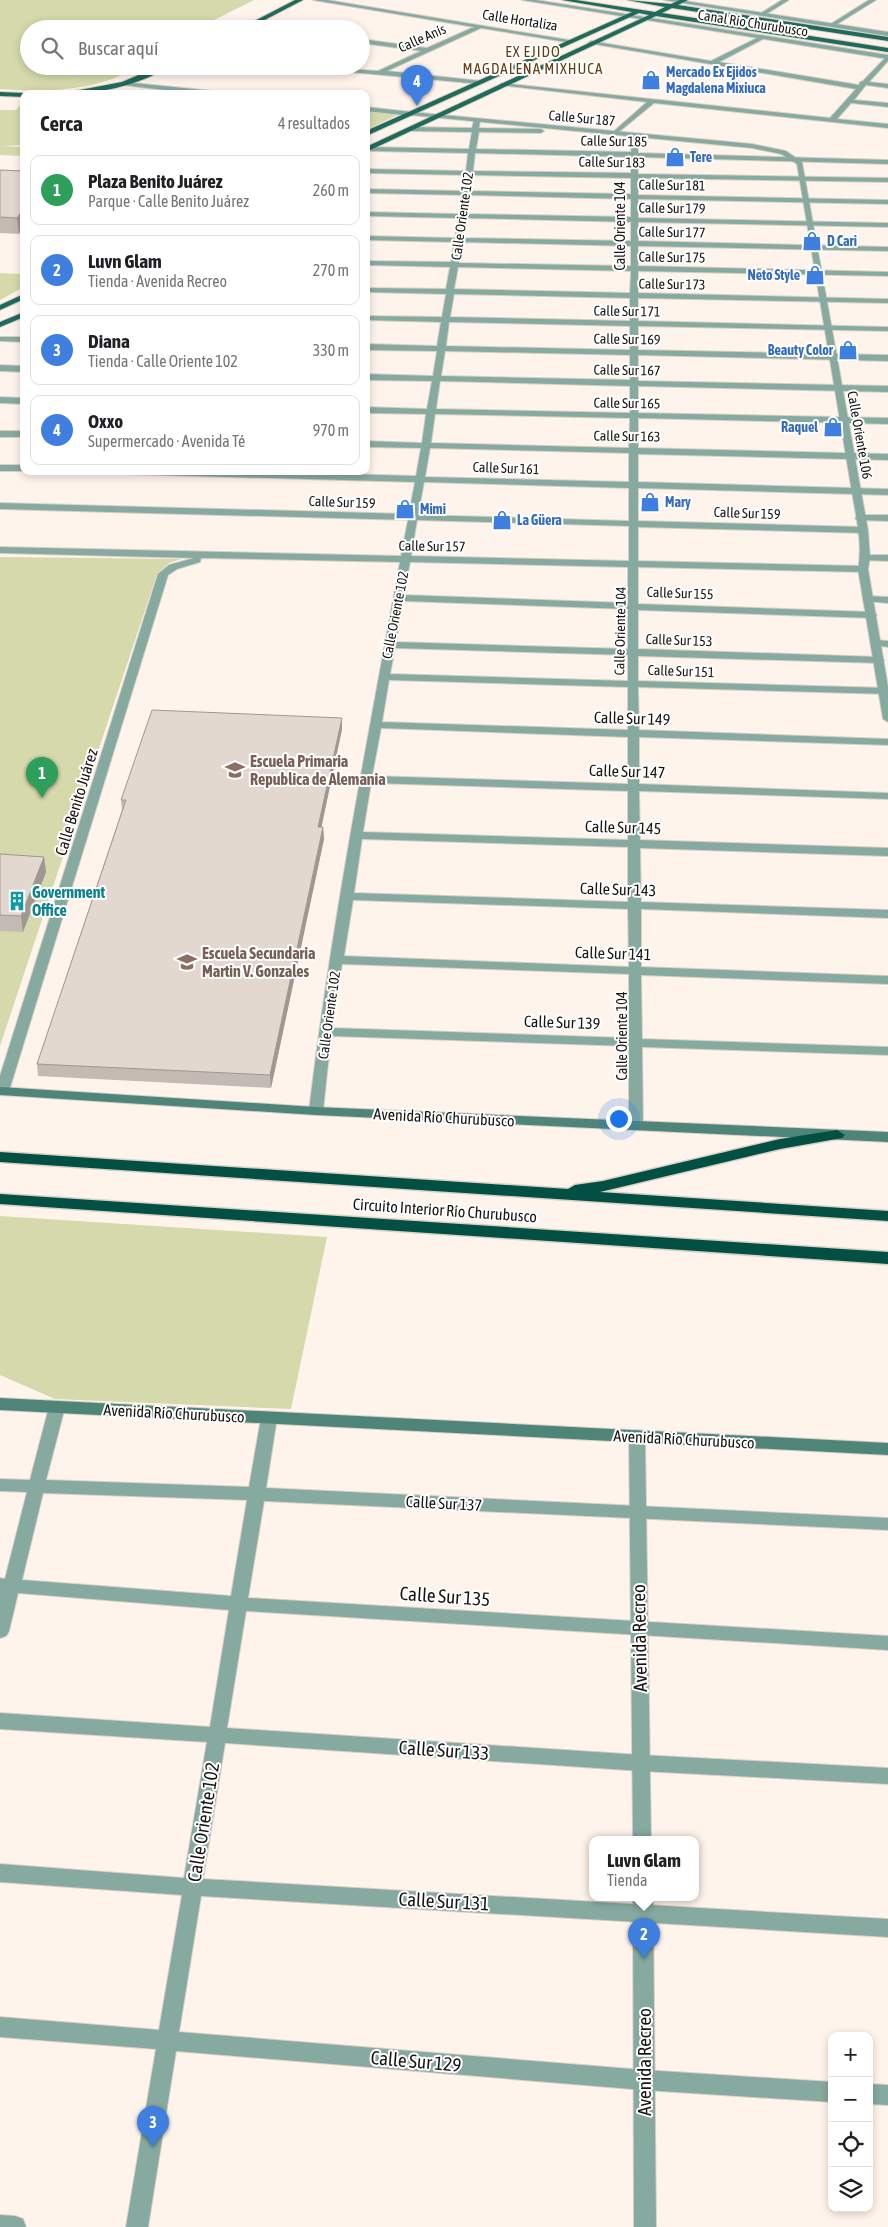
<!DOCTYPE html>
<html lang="es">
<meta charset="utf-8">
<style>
body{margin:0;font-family:"Asap Condensed",sans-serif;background:#f6f6f6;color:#202124}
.controls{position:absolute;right:15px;bottom:15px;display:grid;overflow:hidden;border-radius:10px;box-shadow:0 2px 8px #0003}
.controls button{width:45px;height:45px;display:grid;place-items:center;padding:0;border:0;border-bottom:1px solid #e0e0e0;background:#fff;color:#202124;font:25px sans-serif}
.you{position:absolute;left:618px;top:1118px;width:18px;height:18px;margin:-12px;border:4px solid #fff;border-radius:50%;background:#1a73e8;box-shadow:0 0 0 8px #1a73e833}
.badge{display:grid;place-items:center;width:32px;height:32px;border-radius:50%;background:#d93025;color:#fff;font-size:16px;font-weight:700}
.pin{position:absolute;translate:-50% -41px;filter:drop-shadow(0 1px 2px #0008)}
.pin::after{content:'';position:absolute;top:26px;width:18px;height:15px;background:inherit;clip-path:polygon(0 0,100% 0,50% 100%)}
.popup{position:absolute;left:589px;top:1836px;width:110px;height:65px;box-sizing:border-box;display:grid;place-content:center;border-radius:10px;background:#fff;filter:drop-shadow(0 1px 4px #0005);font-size:16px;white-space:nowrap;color:#757577}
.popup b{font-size:19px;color:#202124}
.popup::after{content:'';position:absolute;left:50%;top:100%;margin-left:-10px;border:10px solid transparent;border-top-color:#fff}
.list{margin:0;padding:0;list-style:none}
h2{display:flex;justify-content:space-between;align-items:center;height:65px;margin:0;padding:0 20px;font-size:21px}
h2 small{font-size:16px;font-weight:400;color:#757577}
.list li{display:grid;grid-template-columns:32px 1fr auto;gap:15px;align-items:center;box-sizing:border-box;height:70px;margin:0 10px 10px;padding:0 10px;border:1px solid #e0e0e0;border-radius:10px}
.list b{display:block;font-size:19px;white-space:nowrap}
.list p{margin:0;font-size:16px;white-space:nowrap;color:#757577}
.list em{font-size:16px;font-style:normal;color:#757577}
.icon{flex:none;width:28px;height:28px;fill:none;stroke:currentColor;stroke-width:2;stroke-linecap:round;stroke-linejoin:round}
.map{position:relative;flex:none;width:888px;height:2227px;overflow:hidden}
.search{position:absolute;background:#fff;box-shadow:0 2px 8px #0003;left:20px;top:20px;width:350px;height:55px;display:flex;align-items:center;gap:12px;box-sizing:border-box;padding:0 18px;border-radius:28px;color:#757577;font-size:19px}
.panel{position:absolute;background:#fff;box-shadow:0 2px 8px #0003;left:20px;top:90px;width:350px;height:385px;border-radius:10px}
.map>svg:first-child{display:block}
.green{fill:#d5d9ab}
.water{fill:#91d5fe}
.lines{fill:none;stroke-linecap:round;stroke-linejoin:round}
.minor-casing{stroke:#dad0c8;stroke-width:2}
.tertiary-casing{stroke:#dad0c8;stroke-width:2}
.secondary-casing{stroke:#dad0c8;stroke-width:2}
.primary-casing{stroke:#dad0c8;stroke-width:2}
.motorway-casing{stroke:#dad0c8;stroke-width:3}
.minor{fill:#87aaa0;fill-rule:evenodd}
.tertiary{fill:#87aaa0;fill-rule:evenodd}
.secondary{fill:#4f8578;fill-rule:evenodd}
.primary{fill:#206a5b;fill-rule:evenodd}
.motorway{fill:#015043;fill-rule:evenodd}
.wall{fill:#c3bab3}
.shaded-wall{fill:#9f9792}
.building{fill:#e3d8d0;stroke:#9f9792}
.labels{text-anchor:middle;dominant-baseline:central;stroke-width:4;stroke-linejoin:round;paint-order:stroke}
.far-street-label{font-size:14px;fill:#181411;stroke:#fff}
.far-shop-label{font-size:14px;font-weight:bold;fill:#366cbe;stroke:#fff;text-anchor:start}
.far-neighbourhood-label{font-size:15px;letter-spacing:1px;fill:#653c10;stroke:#fff}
.street-label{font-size:16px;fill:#181411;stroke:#fff}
.education-label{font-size:16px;font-weight:bold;fill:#785e54;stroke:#fff;text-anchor:start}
.culture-label{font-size:16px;font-weight:bold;fill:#0d838f;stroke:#fff;text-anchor:start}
.near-street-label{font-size:19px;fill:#181411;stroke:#fff}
</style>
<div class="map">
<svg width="888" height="2227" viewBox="0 0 888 2227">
<rect width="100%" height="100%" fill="#fff4eb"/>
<path class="green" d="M0,0H254L196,29H29V66H137C100,92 44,92 0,89Z
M22,103L24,145L2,146L24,147V156L0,155V110H16Z
M366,111L397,115L366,130Z
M0,273L24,274V287L0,300Z
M0,557L181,559L169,563L157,574L0,1046Z
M0,1216L327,1237L291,1409L55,1399L0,1375Z"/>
<path class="water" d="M71,66H97L99,68L97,73L75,76L54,70Z"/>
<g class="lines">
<defs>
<path id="minor" d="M313,0H327L575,41L572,43L481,28L387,71L482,81L480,84L306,68L303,66L378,71L421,51L361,43V39L427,48L474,27Z
M782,0H789L763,16L758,15Z
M869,0H876L834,26L829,25Z
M251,23L279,27L282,29L249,26Z
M763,35L765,38L719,62L859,85L860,82L863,81L888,55V61L869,82L888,84V88L866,85L854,100L888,103V107L851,103L837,119L888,124V128L654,103L615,135L613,132L647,102L499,85L502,83L830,118L856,89L588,43L591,41L711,61Z
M124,82L222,92L225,94H200L122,85Z
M366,107L412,112L415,114L412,116L366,111Z
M477,118L480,120L479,128L541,129L544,131L541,133L479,132L476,149L631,152L632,135L635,133L638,135V153L888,160V164L638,157V174L888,178V182L638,178V195L888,200V204L638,199V218L888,223V227L638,222V241L888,247V251L638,246V266L888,272V276L638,271V293L888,299V303L638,298V321L888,327V331L638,326V350L888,355V361L638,355V381L888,386V392L638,386V413L888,418V424L638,418V448L888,454V460L638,454V482L888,489V495L638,488V521L863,527L868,530L863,533L638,527V561L863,566L868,569L863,572L638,567V604L872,612L877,615L872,618L638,610V649L879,657L884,660L879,663L638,656V681L888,688V694L638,687L639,730L888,739V745L639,737V784L888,793V799L639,791L640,840L888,848V856L640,848L641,902L888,910V918L641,909V967L888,976V984L641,975L642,1039L888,1047V1055L642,1047L643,1126L636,1130L629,1126V1046L331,1036L323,1111L316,1115L311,1114L309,1111C331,926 367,743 400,562L201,558L200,562L177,569L168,575L9,1091L7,1094L0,1095V1076L158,574L169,565L194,558L0,553V547L401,556L408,520L0,509V503L409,514L415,482L123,474L119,471H233L416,476L421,448L366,447V441L422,443L426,414L366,413V407L427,409L432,381L366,380V374L433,376L437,351L366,350V344L437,346L441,322L366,320V316L442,317L446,294L366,292V288L446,289L450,267L366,265V261L451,262L454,242L366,240V236L455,238L458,218L366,216V212L459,214L462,195L366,193V189L462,191L465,175L366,173V169L466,171L468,153L370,151L367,149L370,147L469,149L472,132L410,131L407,129L410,127L472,128L474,120ZM475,153L631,157V173L473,171ZM472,175L631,178V194L469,191ZM469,195L631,199V217L466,214ZM465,218L631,222V241L462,238ZM462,242L631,246V266L459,263ZM458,267L631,271L630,293L454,289ZM454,294L630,298V321L450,317ZM449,322L630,326V350L446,346ZM445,351L630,355V380L441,376ZM440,381L630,386V413L436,409ZM435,414L630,418L629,448L431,443ZM430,448L629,453V482L425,477ZM424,482L629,488V521L418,515ZM417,520L629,526V561L411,556ZM410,562L628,567V603L404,595ZM403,601L628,609V649L396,642ZM395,648L628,655V681L390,674ZM389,680L628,687V730L382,722ZM381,728L628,737V784L372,776ZM371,783L628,791V840L363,832ZM362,839L628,847V902L354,893ZM353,900L628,909L629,967L344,956ZM342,964L629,974V1038L332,1028Z
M0,337H24V342L0,341Z
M0,365L24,366V372L0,371Z
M0,397L24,398V404L0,403Z
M0,431H24V437H0Z
M0,465H24V471H0Z
M860,515H888V521L857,520L855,518Z
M865,555H888V561L862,560L860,558Z
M868,596L888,597V603L864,601L863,599Z
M877,640L888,641V647L873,645V641Z
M57,1401L63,1403L65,1407L46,1480L249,1487L261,1418L263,1414L269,1412L275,1414L277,1418L266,1488L888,1518V1530L264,1501L248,1598L888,1636V1650L246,1611L227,1728L641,1755L888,1768V1784L641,1771L225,1743L203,1879L888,1919V1937L201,1896L179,2032L644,2070L832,2082V2102L644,2090L176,2051L148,2227H126L156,2049L0,2037V2017L159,2030L182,1895L0,1882V1864L184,1878L207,1742L0,1729V1713L210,1727L229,1610L18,1593L9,1631L6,1636L0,1638V1578L5,1579L27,1492L0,1491V1479L30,1480L49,1407L51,1403ZM43,1493L247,1500L231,1596L22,1580Z
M869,2084L888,2085V2105L869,2104Z
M0,2215L15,2216L23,2219L26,2227H0Z"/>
<path id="tertiary" d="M522,0H536L888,55V59Z
M664,0H679L888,32V36Z
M412,112L752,144L786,151L802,162L868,530L870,558L868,569L888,687V722L883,719L858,569C863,544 856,517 852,492L797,164L781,154L752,148L410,115Z
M637,1430L643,1432L645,1436L651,1840H633L629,1436L631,1432Z
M633,1898H653L656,2227H634Z"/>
<path id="secondary" d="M0,1087L316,1107L888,1132V1142L316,1115L0,1095Z
M0,1398L888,1443V1455L0,1410Z"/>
<path id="primary" d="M295,0H303L247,29H239Z
M562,0H576L655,12L665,7L627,0L671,4L680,0H688L678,5L888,37V41L672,8L662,13L888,48V52L656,16L366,152V147L649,15L639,13L366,136V131L632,12Z
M160,66H169C138,87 95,94 59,94L122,82Z
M0,92L24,93L26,94H24V97L0,96Z
M24,294V299L0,310V305Z
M24,312V317L0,327V322Z"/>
<path id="motorway" d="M837,1130L845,1135L842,1138L780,1149L600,1192L888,1211V1221L0,1162V1152L568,1189L575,1185L603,1181L780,1139Z
M0,1194L888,1252V1264L0,1204Z"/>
</defs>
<use href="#minor" class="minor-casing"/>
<use href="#tertiary" class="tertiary-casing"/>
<use href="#secondary" class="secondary-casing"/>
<use href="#primary" class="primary-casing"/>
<use href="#motorway" class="motorway-casing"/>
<use href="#minor" class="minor"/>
<use href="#tertiary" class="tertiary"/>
<use href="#secondary" class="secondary"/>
<use href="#primary" class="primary"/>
<use href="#motorway" class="motorway"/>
</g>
<path class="wall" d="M0,170L24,171L19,234L0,233Z
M342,729L321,827H323L324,839L271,1088L38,1076L37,1064L122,810L121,800Z
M0,854L44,857L46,872L23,932L0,931Z"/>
<path class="shaded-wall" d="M24,208V227L19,234L17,218Z
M342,718V729L319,839L318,827Z
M323,827L324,839L271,1088L270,1075Z
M44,857L46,872L23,932L21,916Z"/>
<path class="building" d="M0,170L24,171V208L17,218L0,217Z
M152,710L342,718L318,827H323L270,1075L37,1064L126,800H121Z
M0,854L44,857L21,916L0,915Z"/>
<defs>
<symbol id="shop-bare" viewBox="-9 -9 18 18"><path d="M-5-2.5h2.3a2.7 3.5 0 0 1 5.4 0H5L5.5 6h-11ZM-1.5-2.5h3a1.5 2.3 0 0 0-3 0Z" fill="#3f7fe0" stroke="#fff" stroke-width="2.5" paint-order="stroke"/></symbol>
<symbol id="school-bare" viewBox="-9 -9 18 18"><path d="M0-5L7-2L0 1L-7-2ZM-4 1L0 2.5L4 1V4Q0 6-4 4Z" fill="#8d6e63" stroke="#fff" stroke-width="2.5" paint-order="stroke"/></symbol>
<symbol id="building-bare" viewBox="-9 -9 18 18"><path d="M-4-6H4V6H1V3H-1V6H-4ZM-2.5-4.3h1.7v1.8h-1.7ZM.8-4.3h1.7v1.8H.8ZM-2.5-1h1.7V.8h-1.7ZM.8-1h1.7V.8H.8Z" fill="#0f9aa8" stroke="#fff" stroke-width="2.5" paint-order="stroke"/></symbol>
</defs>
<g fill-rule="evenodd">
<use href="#shop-bare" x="637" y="66" width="28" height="28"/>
<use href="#shop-bare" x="661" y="143" width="28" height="28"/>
<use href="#shop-bare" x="798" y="227" width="28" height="28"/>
<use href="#shop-bare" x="801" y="261" width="28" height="28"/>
<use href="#shop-bare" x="834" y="336" width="28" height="28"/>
<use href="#shop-bare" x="819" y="413" width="28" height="28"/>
<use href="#shop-bare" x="636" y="488" width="28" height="28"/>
<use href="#shop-bare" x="391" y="495" width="28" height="28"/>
<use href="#shop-bare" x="488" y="506" width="28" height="28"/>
<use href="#school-bare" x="221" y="756" width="28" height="28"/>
<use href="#building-bare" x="3" y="887" width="28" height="28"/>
<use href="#school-bare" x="173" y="948" width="28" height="28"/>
</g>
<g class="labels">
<g class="far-street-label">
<text transform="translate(520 20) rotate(9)">Calle Hortaliza</text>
<text transform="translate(753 23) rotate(9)">Canal Río Churubusco</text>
<text transform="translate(422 38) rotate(-24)">Calle Anís</text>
<text transform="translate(582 118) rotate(5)">Calle Sur 187</text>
<text transform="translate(614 141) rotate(1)">Calle Sur 185</text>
<text transform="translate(612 162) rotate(1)">Calle Sur 183</text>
<text transform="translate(672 185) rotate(1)">Calle Sur 181</text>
<text transform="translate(672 208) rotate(1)">Calle Sur 179</text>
<text transform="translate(462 216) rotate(-82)">Calle Oriente 102</text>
<text transform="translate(620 226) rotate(-90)">Calle Oriente 104</text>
<text transform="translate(672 232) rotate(1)">Calle Sur 177</text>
<text transform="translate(672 257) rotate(1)">Calle Sur 175</text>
<text transform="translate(672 284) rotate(1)">Calle Sur 173</text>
<text transform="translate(627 311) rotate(1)">Calle Sur 171</text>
<text transform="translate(627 339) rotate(1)">Calle Sur 169</text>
<text transform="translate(627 370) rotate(1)">Calle Sur 167</text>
<text transform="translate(627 403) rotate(1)">Calle Sur 165</text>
<text transform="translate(860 435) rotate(80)">Calle Oriente 106</text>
<text transform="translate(627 436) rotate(1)">Calle Sur 163</text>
<text transform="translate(506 468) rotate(2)">Calle Sur 161</text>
<text transform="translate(342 502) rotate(2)">Calle Sur 159</text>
<text transform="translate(747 513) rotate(2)">Calle Sur 159</text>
<text transform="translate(432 546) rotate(1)">Calle Sur 157</text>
<text transform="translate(680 593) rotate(2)">Calle Sur 155</text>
<text transform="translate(395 615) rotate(-79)">Calle Oriente 102</text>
<text transform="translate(620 631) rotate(-89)">Calle Oriente 104</text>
<text transform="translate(679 640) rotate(2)">Calle Sur 153</text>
<text transform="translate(681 671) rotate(2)">Calle Sur 151</text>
<text transform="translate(329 1015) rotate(-82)">Calle Oriente 102</text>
<text transform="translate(622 1036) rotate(-90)">Calle Oriente 104</text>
</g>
<g class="far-shop-label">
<text x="666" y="72">Mercado Ex Ejidos<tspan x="666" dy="16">Magdalena Mixiuca</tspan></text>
<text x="690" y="157">Tere</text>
<text x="827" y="241">D Cari</text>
<text x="800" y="275" text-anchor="end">Neto Style</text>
<text x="833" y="350" text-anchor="end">Beauty Color</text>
<text x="818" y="427" text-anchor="end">Raquel</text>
<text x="665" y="502">Mary</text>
<text x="420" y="509">Mimi</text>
<text x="517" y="520">La Güera</text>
</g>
<g class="far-neighbourhood-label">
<text x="533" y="51">EX EJIDO<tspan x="533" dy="17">MAGDALENA MIXHUCA</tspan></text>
</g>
<g class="street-label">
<text transform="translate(632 718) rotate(2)">Calle Sur 149</text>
<text transform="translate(627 771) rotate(2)">Calle Sur 147</text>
<text transform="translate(76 802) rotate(-73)">Calle Benito Juárez</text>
<text transform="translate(623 827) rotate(2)">Calle Sur 145</text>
<text transform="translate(618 889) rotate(2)">Calle Sur 143</text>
<text transform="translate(613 953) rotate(2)">Calle Sur 141</text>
<text transform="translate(562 1022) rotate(2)">Calle Sur 139</text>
<text transform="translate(444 1117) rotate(3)">Avenida Río Churubusco</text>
<text transform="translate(445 1210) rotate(4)">Circuito Interior Río Churubusco</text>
<text transform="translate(174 1413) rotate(3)">Avenida Río Churubusco</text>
<text transform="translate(684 1439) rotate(3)">Avenida Río Churubusco</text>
<text transform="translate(444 1503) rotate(3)">Calle Sur 137</text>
</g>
<g class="education-label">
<text x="250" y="761">Escuela Primaria<tspan x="250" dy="18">Republica de Alemania</tspan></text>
<text x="202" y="953">Escuela Secundaria<tspan x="202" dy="18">Martin V. Gonzales</tspan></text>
</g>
<g class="culture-label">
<text x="32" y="892">Government<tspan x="32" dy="18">Office</tspan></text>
</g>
<g class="near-street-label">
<text transform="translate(445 1596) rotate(4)">Calle Sur 135</text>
<text transform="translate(639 1638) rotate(-91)">Avenida Recreo</text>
<text transform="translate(444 1750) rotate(4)">Calle Sur 133</text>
<text transform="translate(203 1822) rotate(-81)">Calle Oriente 102</text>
<text transform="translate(444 1901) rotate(3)">Calle Sur 131</text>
<text transform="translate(416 2061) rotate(5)">Calle Sur 129</text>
<text transform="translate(644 2062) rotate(-90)">Avenida Recreo</text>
</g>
</g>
</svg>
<div class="controls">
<button>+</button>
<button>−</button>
<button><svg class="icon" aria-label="locate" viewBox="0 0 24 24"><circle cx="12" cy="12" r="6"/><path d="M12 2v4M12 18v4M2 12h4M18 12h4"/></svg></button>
<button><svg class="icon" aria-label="layers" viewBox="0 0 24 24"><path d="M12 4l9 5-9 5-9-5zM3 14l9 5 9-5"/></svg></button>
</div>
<div class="you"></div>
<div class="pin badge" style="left:42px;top:798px;background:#2e9e5b">1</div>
<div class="pin badge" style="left:644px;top:1959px;background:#3f7fe0">2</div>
<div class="popup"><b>Luvn Glam</b>Tienda</div>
<div class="pin badge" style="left:153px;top:2147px;background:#3f7fe0">3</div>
<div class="pin badge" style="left:417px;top:106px;background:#3f7fe0">4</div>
<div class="search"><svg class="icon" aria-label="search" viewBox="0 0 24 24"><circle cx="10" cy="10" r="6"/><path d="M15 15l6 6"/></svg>Buscar aquí</div>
<section class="panel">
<h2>Cerca<small>4 resultados</small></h2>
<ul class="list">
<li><span class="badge" style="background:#2e9e5b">1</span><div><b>Plaza Benito Juárez</b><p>Parque · Calle Benito Juárez</p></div><em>260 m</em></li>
<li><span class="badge" style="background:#3f7fe0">2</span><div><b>Luvn Glam</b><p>Tienda · Avenida Recreo</p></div><em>270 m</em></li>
<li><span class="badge" style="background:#3f7fe0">3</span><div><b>Diana</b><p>Tienda · Calle Oriente 102</p></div><em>330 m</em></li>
<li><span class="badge" style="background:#3f7fe0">4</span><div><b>Oxxo</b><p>Supermercado · Avenida Té</p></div><em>970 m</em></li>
</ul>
</section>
</div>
